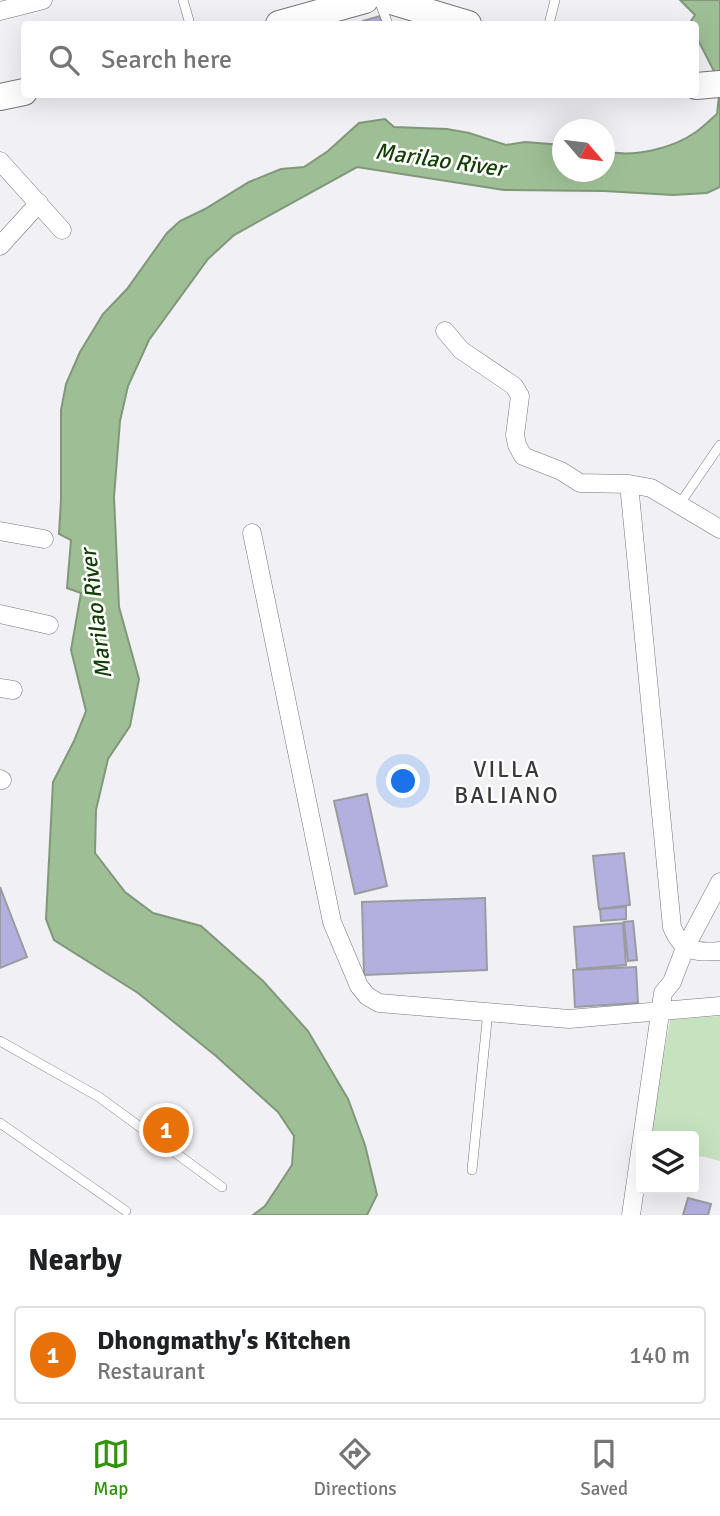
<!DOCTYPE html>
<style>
body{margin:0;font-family:Signika,sans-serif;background:#f2f2f2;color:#202124}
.controls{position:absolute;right:21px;bottom:21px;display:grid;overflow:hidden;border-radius:7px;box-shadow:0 7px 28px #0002}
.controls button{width:63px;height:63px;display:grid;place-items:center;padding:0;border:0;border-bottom:2px solid #e0e0e0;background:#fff;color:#202124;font:35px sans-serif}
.compass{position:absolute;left:552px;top:119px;width:63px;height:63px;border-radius:50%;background:#fff;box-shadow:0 7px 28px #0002;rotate:118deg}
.you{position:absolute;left:404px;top:782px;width:24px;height:24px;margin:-18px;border:5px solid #fff;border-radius:50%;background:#1a73e8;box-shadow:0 0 0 10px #1a73e833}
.badge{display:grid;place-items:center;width:46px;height:46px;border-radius:50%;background:#31920e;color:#fff;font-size:23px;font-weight:700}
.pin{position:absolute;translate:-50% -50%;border:4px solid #fff;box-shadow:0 2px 7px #0006}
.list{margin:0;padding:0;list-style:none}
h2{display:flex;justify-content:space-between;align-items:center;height:91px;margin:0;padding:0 28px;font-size:30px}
h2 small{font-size:23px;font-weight:400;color:#757577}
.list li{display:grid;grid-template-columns:46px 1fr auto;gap:21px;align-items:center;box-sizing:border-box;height:98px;margin:0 14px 14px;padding:0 14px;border:2px solid #e0e0e0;border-radius:7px}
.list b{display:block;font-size:26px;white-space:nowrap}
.list p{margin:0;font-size:23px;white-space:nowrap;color:#757577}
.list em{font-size:23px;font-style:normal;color:#757577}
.icon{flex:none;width:38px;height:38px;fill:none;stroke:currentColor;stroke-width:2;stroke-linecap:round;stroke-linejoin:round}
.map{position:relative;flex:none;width:720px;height:1215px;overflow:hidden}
.search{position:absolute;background:#fff;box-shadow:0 7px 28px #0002;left:21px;right:21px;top:21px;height:77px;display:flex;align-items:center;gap:18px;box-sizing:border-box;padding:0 24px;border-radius:7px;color:#757577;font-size:26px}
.sheet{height:203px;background:#fff}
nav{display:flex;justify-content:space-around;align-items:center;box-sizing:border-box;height:98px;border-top:2px solid #e0e0e0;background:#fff;font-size:19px;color:#757577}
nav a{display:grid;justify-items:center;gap:4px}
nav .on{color:#31920e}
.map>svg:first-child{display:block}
.green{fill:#c6e2bf}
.water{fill:#9ebf96;stroke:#80977a;stroke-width:2}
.building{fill:#b3b0e0;stroke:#9b9b9f;stroke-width:2}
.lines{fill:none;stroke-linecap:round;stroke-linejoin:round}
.service-casing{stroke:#76767a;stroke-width:10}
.minor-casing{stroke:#76767a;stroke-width:19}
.secondary-casing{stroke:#76767a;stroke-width:28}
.service{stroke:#fff;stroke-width:9}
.minor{stroke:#fff;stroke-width:18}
.secondary{stroke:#fff;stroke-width:26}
.labels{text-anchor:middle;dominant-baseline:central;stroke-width:5;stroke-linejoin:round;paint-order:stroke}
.water-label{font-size:23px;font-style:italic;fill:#133f05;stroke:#fff}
.neighbourhood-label{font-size:23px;letter-spacing:2px;fill:#39393a;stroke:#fff}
</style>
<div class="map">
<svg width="720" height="1215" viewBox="0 0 720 1215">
<rect width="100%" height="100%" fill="#f0f0f5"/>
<path class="green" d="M720,1016V1161L700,1156L694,1168V1136H649L670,1020Z"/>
<path class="water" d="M680,0H720V83L696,36V24H689L695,15Z
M720,86V187L707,193L673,195L604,191L504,190L357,167L234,235L208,259L149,340L128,386L120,421L114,497L119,607L139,679L130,726L108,759L96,810L95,853L125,892L153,913L201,926L263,981L308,1031L348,1099L365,1145L377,1195L367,1215H253L265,1206L292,1165L294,1136L278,1112L216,1056L138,993L54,940L46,919L53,782L74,741L86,711L71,650L81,593L67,588L71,540L59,534L61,500V410L66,384L80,352L103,314L127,289L167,233L180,221L205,209L249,182L281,169L304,167L328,151L359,123L385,119L394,127L447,129L469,133L506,145L525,142L562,145V172H604L605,151C632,158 672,149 696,132C703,127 710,120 717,114Z"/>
<path class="building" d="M380,16L382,24H364L363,21Z
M367,794L387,886L355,894L334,801Z
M624,853L630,905L599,909L593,856Z
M0,887L27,957L0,968Z
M485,898L487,970L364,975L362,902Z
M626,907V919L601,921L600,909Z
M633,921L637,960L628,961L624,922Z
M623,923L626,965L577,969L574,927Z
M636,967L638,1003L575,1007L573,970Z
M688,1198L711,1204L708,1215H683Z"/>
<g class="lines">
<defs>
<path id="service" d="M183,0L190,24
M380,3L388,24
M549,24L555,0
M679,505L720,445
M0,1041L99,1097L222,1187
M0,1123L126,1211
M472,1170L488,1011"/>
<path id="minor" d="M0,11L43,0
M0,161L62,230
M0,246L39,203
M445,331L461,350L514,386L520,396L515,435L517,445L523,456L561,471L580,483L629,484L651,488L720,529
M629,484L672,927C682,952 695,953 720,951
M0,531L44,539
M252,533L332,922L359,986L367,996L379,1003L569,1019L720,1006
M0,614L49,625
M0,688L13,690
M0,779L2,780
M631,1215L663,993L672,982L685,948L720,882"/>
<path id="secondary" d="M388,0L468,24
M279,24L365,0
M696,86L720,84
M0,97L24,92"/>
</defs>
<use href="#service" class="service-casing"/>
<use href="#minor" class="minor-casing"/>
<use href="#secondary" class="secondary-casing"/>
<use href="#service" class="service"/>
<use href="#minor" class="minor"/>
<use href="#secondary" class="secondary"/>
</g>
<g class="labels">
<g class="water-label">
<text transform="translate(440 160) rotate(8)">Marilao River</text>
<text transform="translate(96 614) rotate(-97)">Marilao River</text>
</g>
<g class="neighbourhood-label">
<text x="507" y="769">VILLA<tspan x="507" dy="26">BALIANO</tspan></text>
</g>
</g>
</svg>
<div class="controls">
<button><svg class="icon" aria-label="layers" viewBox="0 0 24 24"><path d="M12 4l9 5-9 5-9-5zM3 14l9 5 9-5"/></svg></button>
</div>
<svg class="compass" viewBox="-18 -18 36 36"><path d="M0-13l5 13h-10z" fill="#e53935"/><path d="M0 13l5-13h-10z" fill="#757577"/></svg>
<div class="you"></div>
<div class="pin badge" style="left:166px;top:1130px;background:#e8710a">1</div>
<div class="search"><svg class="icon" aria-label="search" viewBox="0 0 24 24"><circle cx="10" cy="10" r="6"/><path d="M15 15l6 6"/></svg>Search here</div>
</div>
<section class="sheet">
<h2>Nearby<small></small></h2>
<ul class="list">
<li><span class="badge" style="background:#e8710a">1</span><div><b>Dhongmathy's Kitchen</b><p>Restaurant</p></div><em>140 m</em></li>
</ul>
</section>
<nav>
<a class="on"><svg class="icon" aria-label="map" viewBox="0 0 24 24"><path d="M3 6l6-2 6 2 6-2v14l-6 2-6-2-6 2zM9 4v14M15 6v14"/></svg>Map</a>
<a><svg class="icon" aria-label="directions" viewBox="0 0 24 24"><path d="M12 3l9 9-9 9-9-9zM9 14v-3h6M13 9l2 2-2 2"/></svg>Directions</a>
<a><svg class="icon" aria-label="saved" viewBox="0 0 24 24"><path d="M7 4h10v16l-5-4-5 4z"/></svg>Saved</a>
</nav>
